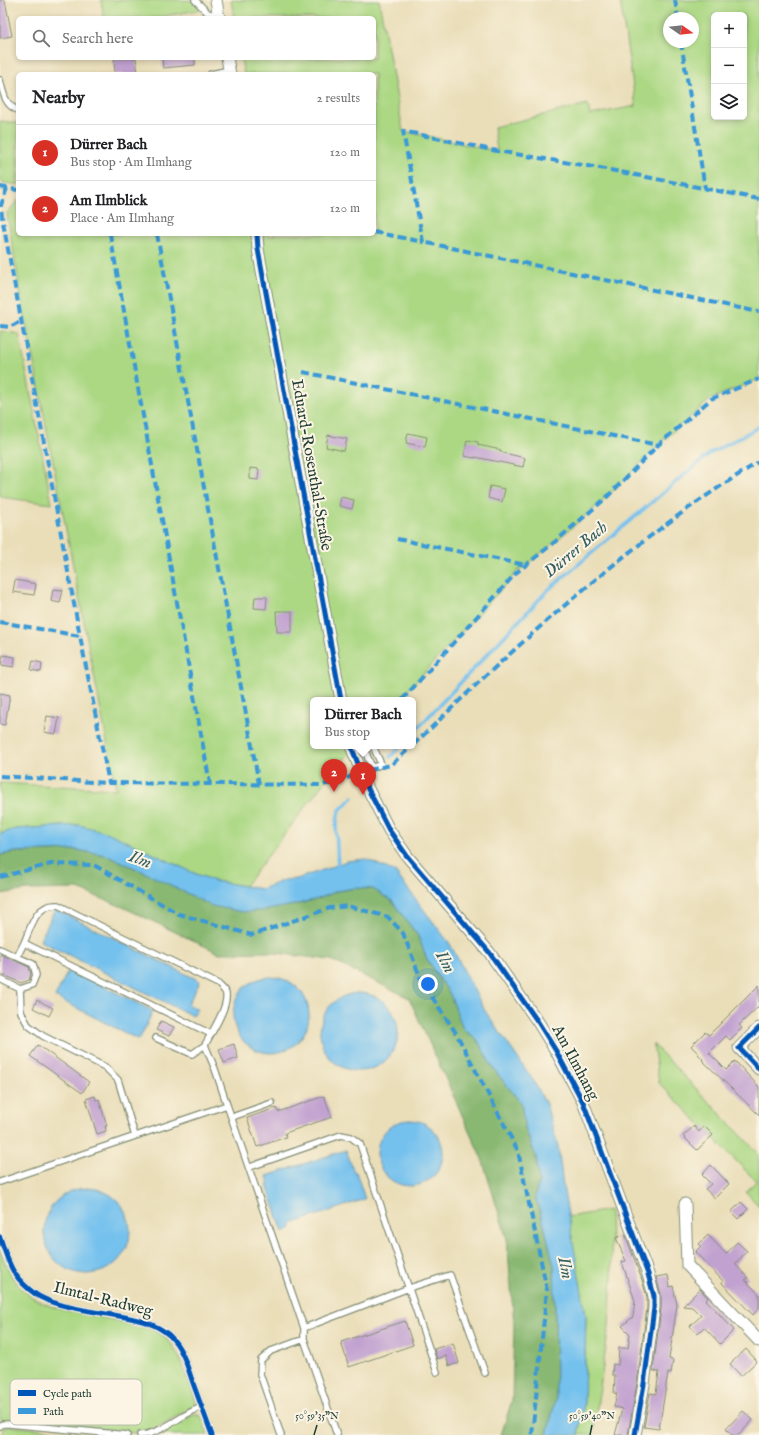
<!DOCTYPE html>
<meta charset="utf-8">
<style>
body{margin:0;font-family:"IM FELL English",serif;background:#f2f2f2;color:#202124}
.controls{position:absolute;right:12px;top:12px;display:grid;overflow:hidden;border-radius:6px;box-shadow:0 2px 6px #0003}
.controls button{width:36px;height:36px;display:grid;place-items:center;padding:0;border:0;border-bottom:1px solid #e0e0e0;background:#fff;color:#202124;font:20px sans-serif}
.compass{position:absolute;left:663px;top:12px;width:36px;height:36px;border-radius:50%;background:#fff;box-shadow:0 2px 6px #0003;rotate:104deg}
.you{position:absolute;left:428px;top:984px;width:14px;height:14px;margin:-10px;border:3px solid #fff;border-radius:50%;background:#1a73e8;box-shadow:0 0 0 6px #1a73e833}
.badge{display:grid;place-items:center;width:26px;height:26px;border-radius:50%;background:#d93025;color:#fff;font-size:13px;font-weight:700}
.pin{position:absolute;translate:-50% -33px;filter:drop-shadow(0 1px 2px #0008)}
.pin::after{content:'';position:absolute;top:21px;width:14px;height:12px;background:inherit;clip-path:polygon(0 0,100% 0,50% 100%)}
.popup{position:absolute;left:310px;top:697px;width:106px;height:52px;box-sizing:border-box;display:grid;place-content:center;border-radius:6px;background:#fff;filter:drop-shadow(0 1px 3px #0005);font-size:13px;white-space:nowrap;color:#757577}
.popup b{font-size:15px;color:#202124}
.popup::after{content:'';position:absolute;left:50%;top:100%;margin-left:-8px;border:8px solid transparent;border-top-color:#fff}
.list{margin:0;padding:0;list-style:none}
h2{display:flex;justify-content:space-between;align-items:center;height:52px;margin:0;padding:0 16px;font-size:17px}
h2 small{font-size:13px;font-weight:400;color:#757577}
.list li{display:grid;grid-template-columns:26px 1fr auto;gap:12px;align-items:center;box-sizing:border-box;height:56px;padding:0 16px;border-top:1px solid #e0e0e0}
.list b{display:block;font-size:15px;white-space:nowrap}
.list p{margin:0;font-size:13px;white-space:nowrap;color:#757577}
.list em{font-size:13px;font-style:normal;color:#757577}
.icon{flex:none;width:22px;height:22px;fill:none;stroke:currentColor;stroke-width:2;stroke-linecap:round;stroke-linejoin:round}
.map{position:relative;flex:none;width:759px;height:1435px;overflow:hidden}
.search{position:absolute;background:#fff;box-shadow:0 2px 6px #0003;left:16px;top:16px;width:360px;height:44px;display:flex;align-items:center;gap:10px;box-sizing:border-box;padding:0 14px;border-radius:6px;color:#757577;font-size:15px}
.panel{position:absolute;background:#fff;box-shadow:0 2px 6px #0003;left:16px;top:72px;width:360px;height:164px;border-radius:6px}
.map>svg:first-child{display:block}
.green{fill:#acd884;stroke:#668a5c;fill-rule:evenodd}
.forest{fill:#89b872;stroke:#547a53}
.water{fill:#74c1ee;stroke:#4a7f91}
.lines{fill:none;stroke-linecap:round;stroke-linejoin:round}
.stream{stroke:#74c1ee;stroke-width:3.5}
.building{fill:#c1a1d0}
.service-casing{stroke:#848e76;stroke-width:8}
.minor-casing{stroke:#848e76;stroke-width:13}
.service{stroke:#fff;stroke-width:5.5}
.minor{stroke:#fff;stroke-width:11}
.quiet{stroke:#3a99d8;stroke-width:4;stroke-dasharray:8 4;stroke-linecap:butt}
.cycleway-casing{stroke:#fcf5e5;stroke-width:8}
.cycleway{stroke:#0057b8;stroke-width:5}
.ticks{fill:none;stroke:#1f3d34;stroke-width:1.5}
.labels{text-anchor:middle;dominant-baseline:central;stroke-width:4;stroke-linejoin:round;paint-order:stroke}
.street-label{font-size:16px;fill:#1f3d34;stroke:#fcf5e5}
.water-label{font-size:17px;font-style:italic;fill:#345e62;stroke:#fcf5e5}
.key{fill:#fcf5e5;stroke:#babeb0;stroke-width:1}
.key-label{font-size:11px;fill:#1f3d34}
.ticks-label{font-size:10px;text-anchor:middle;fill:#1f3d34;stroke:#fcf5e5;stroke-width:4;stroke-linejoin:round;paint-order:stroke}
</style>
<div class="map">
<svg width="759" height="1435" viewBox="0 0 759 1435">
<rect width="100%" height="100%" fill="#fcf5e5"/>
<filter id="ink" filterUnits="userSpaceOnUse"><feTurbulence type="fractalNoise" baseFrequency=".025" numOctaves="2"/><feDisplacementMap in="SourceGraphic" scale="8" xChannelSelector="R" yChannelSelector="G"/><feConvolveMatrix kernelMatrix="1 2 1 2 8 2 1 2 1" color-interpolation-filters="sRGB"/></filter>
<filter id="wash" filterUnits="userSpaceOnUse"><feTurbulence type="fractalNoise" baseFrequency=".012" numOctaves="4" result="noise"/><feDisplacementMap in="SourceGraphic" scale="16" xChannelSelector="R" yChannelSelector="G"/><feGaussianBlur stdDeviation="0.9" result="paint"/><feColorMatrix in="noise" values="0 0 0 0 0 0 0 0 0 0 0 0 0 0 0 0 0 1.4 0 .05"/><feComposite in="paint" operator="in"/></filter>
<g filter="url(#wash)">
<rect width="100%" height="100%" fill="#eadeb9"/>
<path class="green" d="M101,0H202L204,9L154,18H104Z
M231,0H379L403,131L497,151L494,127L588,104L590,115L636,106L620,0H759V379L711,399L658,445L606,498L550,546L517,572L399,700H313V746H356L322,785L245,886L215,881L196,874L134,845L79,825L16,829L0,834V783L116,789L20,291L7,213L18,200V234H260L274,236V234H374V74H244L241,58H374V18H234ZM714,15H744V117H714ZM669,18H693V42H669Z
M0,121L18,123V185L0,182Z
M0,331L19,334L52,504L0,497Z
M653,1044L759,1154V1206L746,1192L756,1181L659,1083Z
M610,1210L612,1276L609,1326L593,1435H578L584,1403L586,1315L568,1217Z
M0,1249C11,1282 23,1297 56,1308L148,1327L164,1336L172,1345L180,1359L196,1401L195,1406L157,1427L144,1432L131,1433L68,1426L6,1421L0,1422Z
M193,1415H199L203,1420L208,1435H157Z
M10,1426L102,1435H0L2,1434L3,1428Z"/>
<path class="forest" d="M76,850L106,855L146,873L294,905L318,899L337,891L355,888L373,889L392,901L418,936L427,959L450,994L463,1029L477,1039L492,1067L521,1103L525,1128L536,1157L539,1182L535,1196L544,1225L554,1266L555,1299L556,1398L547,1435H501L512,1400L514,1324L507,1239L482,1159L409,998L331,960L268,952L219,953L125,908L78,889L27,890L0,894V855L15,852Z"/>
<path class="water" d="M79,825L109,833L196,874L215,881L262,889L284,880L297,879L337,865L346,861L366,859L395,872L450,944L485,1011L533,1080L546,1104L558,1146L563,1186L586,1315L584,1403L578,1435H547L556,1398L555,1299L554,1266L544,1225L535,1196L539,1182L536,1157L525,1128L521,1103L492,1067L477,1039L463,1029L450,994L427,959L418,936L392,901L373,889L355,888L337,891L318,899L294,905L267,910L243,912L212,906L146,873L106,855L76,850L15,852L0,855V834L15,829Z
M55,909L200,981L188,1004L197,1009L193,1016L40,941Z
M69,969L153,1011L139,1040L55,997Z
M233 1015a38 38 0 1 1 76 0a38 38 0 1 1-76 0Z
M320 1032a39 39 0 1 1 78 0a39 39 0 1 1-78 0Z
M377 1153a33 33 0 1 1 66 0a33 33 0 1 1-66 0Z
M346,1150L354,1172H356L365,1199L291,1224L292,1228L283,1232L267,1185L269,1184L267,1176Z
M44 1231a43 43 0 1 1 86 0a43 43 0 1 1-86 0Z"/>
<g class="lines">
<path class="stream" d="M413,733L548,590L709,454L759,427
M390,757L401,746
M338,870L336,826L339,811L353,797"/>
</g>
<g id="blocks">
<path class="building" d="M0,0H5L12,36L0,38Z
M136,58L138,74H115L114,59Z
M162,58H195V65L163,68Z
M408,433L427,437L425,447L406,443Z
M328,435L347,439L344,451L326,447Z
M467,440L478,442V445L501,450L500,452L525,458L523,467L475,457V458L464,456Z
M250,468L259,469L258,480L250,479Z
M490,486L505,489L502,502L488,498Z
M341,497L354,500L352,509L339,506Z
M15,580L36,584L34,595L13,592Z
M53,589L63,590L60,603L51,601Z
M255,597H267L266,609L254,608Z
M276,611H292V632H277Z
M3,655L15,657L14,667L1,665Z
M33,661L42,663L41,672L31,670Z
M0,693L10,695L5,725L0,724Z
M47,716L59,718L56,734L44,732Z
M0,954L29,967L31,974L29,980L21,983L0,973Z
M759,985V1006L739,1025L742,1028L730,1040L726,1036L709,1053L726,1070L735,1061L759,1087V1115L702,1060L703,1059L698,1054V1053L691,1046L705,1032L709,1035Z
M37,1000L53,1008L49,1016L33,1008Z
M161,1021L174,1027L169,1036L156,1030Z
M234,1044L238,1058L224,1063L219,1049Z
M38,1045L89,1082L82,1093L30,1056Z
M95,1096L96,1100L99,1099L107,1126H105L106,1131L97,1134L86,1099Z
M324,1096L332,1117L285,1133L286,1137L257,1147L247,1118L276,1108L278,1112Z
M694,1126L699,1132L704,1126L713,1135L697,1150L683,1136Z
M711,1165L729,1184L715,1198L705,1189L711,1184L702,1175Z
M741,1202L748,1209L738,1219L731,1212Z
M625,1234L642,1280L647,1297V1308L637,1383L628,1435H615L622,1409L614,1407L617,1394L614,1393L615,1375H612L613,1364L618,1365L619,1348H628L630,1334L622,1326L633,1317L635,1301L622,1262L626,1261L616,1238Z
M708,1235L726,1254L737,1242L747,1251L735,1264L748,1278L745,1280L759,1294V1308L753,1315L722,1283L723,1281L695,1252L701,1246L699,1244Z
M668,1275L670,1287L673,1286L677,1305L669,1359L673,1360L671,1374L668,1373L659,1429L644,1427L650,1393L656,1394L659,1372L653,1371L661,1308V1294L656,1277Z
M700,1289L708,1298L706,1300L734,1330L720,1344L704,1327L697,1334L690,1326L701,1316L692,1307L683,1306Z
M405,1321L413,1345L349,1367L341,1342Z
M453,1343L459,1363L449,1366L446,1356L437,1359L434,1349Z
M746,1349L757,1361L741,1376L730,1364Z
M743,1411L753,1420L739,1435H732L726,1429Z"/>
</g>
</g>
<g filter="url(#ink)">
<use href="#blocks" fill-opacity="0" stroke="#848e76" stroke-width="1"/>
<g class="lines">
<defs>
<path id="service" d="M195,0L209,14L218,13
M211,74L229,70
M0,80C3,92 5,106 18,110
M364,748L372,768L381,764L373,746
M0,949L17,957L24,943
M0,979L20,989L32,985L36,975L33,964L17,957
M20,989L21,1012L28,1025L43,1036L105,1067L118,1080L135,1136
M211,1034L24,943C31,927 36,903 58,905L218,984C221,987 225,990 226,994C228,1008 211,1033 205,1045L215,1069L227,1105
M156,1038L192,1054L205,1045
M232,1117L272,1103
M250,1167L341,1135L351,1137L360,1144L437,1372
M0,1182L227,1105L304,1328V1339L337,1435
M0,1237C4,1250 8,1263 15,1274C20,1281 27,1288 34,1293C51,1307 102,1313 125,1317C141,1320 156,1324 169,1335C183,1348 188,1369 194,1386C200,1402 206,1419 212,1435
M304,1328L409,1288L450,1275L485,1373
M0,1426L3,1424H9L127,1435
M140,1435C162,1434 181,1414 202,1407
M281,1435L260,1374L261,1360L271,1351L304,1339"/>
<path id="minor" d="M216,0L219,18
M227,58L230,74
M257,234L258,249L341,700
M351,746L368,789L389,830L407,856L489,952L538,1022L556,1051L583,1102L648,1274L654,1296V1308L644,1384L635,1435
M759,1028L739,1048L759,1069
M685,1204L687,1265L759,1341"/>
</defs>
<use href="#service" class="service-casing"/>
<use href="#minor" class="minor-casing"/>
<use href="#service" class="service"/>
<use href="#minor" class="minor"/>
<path class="quiet" d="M675,0L678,18
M681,42L705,188
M0,187L18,190
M7,188L1,205L2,217L80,636
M759,199L600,168L497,151L403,131L423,242L759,312
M374,232L423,242
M110,234L210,784
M157,234L259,784
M0,326L10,327L21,321
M303,372L658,445
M397,539L526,565
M0,622L80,636L109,783
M402,700L517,572L550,546L606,498L658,445L711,399L759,379
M413,745C446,714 478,682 512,652C588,583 671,515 759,462
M0,776L109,783L322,785L341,781L360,772L391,765L412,746
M0,877L51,864L94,865L179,914L252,935L330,908L348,906L388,917L403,933L422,982L456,1033L518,1151L547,1290L532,1435"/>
<defs>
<path id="cycleway" d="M257,234L258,249L341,700
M351,746L368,789L389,830L407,856L489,952L538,1022L556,1051L583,1102L648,1274L654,1296V1308L644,1384L635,1435
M759,1028L739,1048L759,1069
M0,1237C4,1250 8,1263 15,1274C20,1281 27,1288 34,1293C51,1307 102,1313 125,1317C141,1320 156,1324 169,1335C183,1348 188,1369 194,1386C200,1402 206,1419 212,1435"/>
</defs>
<use href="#cycleway" class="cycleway-casing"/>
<use href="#cycleway" class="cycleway"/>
</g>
</g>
<path class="ticks" d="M314,1435L317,1425M590,1435L592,1425"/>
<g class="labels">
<g class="street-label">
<text transform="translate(311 465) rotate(80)">Eduard-Rosenthal-Straße</text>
<text transform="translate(575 1063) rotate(62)">Am Ilmhang</text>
<text transform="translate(103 1300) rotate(14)">Ilmtal-Radweg</text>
</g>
<g class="water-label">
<text transform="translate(576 550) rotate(-40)">Dürrer Bach</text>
<text transform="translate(140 860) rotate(21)">Ilm</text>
<text transform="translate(445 962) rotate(62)">Ilm</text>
<text transform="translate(565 1268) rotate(79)">Ilm</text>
</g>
</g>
<rect x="10" y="1379" width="132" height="46" rx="6" class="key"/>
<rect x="18" y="1390" width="18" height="6" fill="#0057b8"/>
<rect x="18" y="1408" width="18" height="6" fill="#3a99d8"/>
<g class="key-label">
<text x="43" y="1397">Cycle path</text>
<text x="43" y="1415">Path</text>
</g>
<g class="ticks-label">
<text x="317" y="1419">50°59'35"N</text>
<text x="592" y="1419">50°59'40"N</text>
</g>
</svg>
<div class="controls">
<button>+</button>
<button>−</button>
<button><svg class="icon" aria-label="layers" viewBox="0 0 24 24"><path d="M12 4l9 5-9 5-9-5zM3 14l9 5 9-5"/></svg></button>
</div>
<svg class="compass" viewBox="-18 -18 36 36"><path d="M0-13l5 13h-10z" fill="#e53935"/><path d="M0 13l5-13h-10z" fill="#757577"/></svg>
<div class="you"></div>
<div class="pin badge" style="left:363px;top:795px">1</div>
<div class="popup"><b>Dürrer Bach</b>Bus stop</div>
<div class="pin badge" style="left:334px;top:792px">2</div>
<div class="search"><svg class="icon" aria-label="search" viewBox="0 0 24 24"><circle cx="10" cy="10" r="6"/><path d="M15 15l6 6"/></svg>Search here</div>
<section class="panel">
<h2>Nearby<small>2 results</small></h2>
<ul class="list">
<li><span class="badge">1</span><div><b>Dürrer Bach</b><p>Bus stop · Am Ilmhang</p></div><em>120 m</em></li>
<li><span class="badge">2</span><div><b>Am Ilmblick</b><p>Place · Am Ilmhang</p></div><em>120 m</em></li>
</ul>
</section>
</div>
